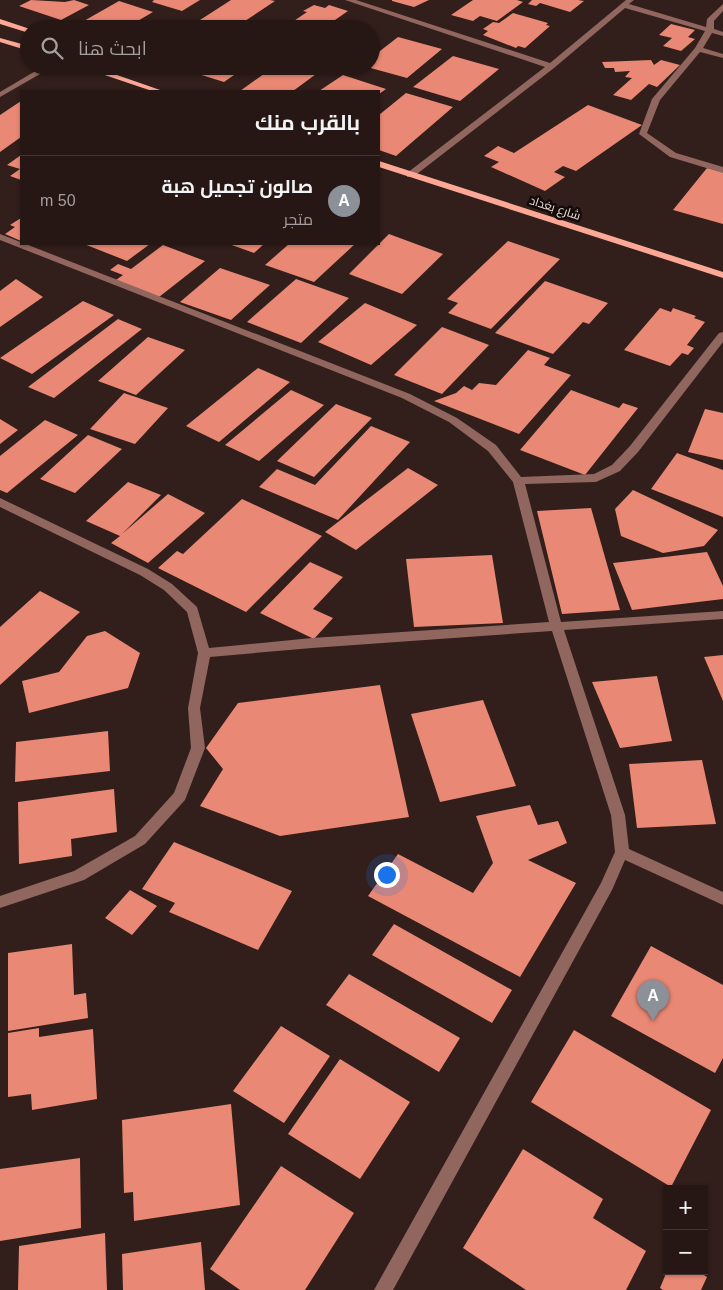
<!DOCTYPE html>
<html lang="ar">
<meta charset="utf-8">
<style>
body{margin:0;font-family:Arial,Cairo,sans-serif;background:#2e1f1d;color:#f1f3f6;direction:rtl}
.controls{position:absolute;right:15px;bottom:15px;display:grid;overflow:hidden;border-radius:0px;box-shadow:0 1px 4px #0004}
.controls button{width:45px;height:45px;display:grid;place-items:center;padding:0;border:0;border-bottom:1px solid #423534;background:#261614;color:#f1f3f6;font:25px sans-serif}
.you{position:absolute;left:386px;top:874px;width:18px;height:18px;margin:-12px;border:4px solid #fff;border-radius:50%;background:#1a73e8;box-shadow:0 0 0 8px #1a73e833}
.badge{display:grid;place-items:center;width:32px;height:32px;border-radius:50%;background:#8c9099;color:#fff;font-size:16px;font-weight:700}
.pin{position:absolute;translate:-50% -41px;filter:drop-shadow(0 1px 2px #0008)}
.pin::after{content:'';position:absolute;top:26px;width:18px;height:15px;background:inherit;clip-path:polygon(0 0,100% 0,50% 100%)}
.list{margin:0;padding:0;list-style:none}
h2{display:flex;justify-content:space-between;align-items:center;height:65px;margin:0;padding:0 20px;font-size:21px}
h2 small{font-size:16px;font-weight:400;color:#a49fa0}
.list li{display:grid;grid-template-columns:32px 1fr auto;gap:15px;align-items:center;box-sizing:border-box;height:90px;padding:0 20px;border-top:1px solid #423534}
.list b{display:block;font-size:19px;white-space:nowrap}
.list p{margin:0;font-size:16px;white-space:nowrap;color:#a49fa0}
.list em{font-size:16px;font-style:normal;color:#a49fa0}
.icon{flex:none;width:28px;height:28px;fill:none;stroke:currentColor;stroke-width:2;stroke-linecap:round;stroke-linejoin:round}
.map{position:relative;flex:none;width:723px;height:1290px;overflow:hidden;direction:ltr}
.search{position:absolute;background:#261614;box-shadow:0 1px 4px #0004;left:20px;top:20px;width:360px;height:55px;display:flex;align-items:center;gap:12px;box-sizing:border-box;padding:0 18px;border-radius:28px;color:#a49fa0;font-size:19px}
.panel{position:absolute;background:#261614;box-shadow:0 1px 4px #0004;left:20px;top:90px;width:360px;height:155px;border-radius:0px;direction:rtl}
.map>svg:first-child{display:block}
.building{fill:#e98874}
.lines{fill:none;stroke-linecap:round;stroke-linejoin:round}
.minor{fill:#90665e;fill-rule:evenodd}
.major{fill:#fda896;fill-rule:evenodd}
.labels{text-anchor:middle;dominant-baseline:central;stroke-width:5;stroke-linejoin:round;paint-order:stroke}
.far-street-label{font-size:12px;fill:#eee0dd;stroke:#140b09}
</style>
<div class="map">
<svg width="723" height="1290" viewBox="0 0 723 1290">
<rect width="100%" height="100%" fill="#321e1a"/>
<path class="building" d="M31,0L65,2L74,0L89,5L61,20L19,6Z
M154,0H200L182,11L152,2Z
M231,0H270L275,1L233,29L200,20Z
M429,0L414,7L392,1V0Z
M473,0H517L523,2L497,21L480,16L473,21L451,15Z
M532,0H578L584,1L570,12L540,3L536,6L528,4Z
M119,1L153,12L124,29H84L75,26Z
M314,5L325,8L329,5L348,11L322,29L285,27L307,12L303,11Z
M513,13L548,23L546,25L550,26L525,48L518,46L516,48L483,35L488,31L483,29L493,22L499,23Z
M346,23L364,28V29H338Z
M177,24L192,28V29H168Z
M671,24L695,30L688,37L695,39L681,51L663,46L672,38L659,35Z
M398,37L442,49L407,78L367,67L371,66V58Z
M453,56L499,69L460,101L413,87Z
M651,60L654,65L661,60L680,65L657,87L649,84L631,100L613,95L632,78L625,77L630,71L615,72L614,68H605L602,62Z
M181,66H247L224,82L179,68Z
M275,66H314L323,69L293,91H240Z
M343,75L386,89L379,94V91H319Z
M406,93L453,107L396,156L379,150V115Z
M21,101V137L0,152V115Z
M588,105L642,125L576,171L563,166L554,172L565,177L545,191L491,167L499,162L484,156L498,146L514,153Z
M21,155V180L10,176L20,169L7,165Z
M707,168L723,172V224L673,210Z
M21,218V241L5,234L15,227L10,225Z
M389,234L443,254L402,294L349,274Z
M508,241L560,259L491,329L448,313L458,303L447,299Z
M84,244H150L127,261Z
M229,244H264L254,253Z
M289,244H355L314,282L265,265Z
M163,245L205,261L159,297L116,280L123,275L110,270L118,264L131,269Z
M220,268L270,285L231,320L180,302Z
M16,279L43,297L0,327V291Z
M296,279L349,298L301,343L247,322Z
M545,281L608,303L589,324L583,322L553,354L495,333Z
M83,301L114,315L32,374L0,358Z
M365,303L417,325L371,365L318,342Z
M660,308L671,312L673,308L696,316L694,318L705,322L687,345L694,348L688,355L682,353L670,366L624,350Z
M118,319L142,329L54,398L28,387Z
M442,327L489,345L442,394L394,375Z
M148,337L185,350L136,395L98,381Z
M528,350L550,358L544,365L571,375L519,434L434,401L456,393L464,386L472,390L479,383L496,385Z
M258,368L290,382L219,442L186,426Z
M291,390L324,405L259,461L225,445Z
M571,390L619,408L623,403L638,408L585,475L520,450Z
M124,393L168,408L135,444L90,429Z
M336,404L372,418L314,477L277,461Z
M705,409L723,413V460L688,452Z
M0,419L18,430L0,444Z
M45,420L78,435L7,493L0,490V456Z
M371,426L410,442L338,520L259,487L277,469L315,485Z
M88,435L122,449L75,493L40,479Z
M677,453L723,470V517L651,489Z
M408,468L438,485L356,550L325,532Z
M128,482L161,495L122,534L168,494L205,513L148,563L111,543L120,536L86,521Z
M633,490L718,530L704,546L663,553L621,536L615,509Z
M242,499L322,536L246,612L158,568L177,551L183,554Z
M591,508L620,610L562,614L537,511Z
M707,552L723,586V599L632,610L613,563Z
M492,555L503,623L414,627L406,559Z
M310,562L343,577L313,609L333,618L314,639L260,613Z
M40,591L80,612L0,685V627Z
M105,631L140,653L128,688L29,713L22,681L59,672L87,636Z
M723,655V701L704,657Z
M657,676L672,741L620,748L592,682Z
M380,685L409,817L280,836L200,806L223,769L206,748L238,703Z
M483,700L516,786L440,802L411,714Z
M108,731L110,771L15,782L16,742Z
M702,760L716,824L637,828L629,764Z
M114,789L117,832L71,839L72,856L19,864L18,802Z
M530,805L538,825L558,821L567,843L528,860L576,883L520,977L368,896L398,854L473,893L493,863L476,816Z
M174,842L292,891L258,950L169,912L175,903L142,889Z
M130,890L157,906L132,935L105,918Z
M394,924L512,990L492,1023L372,955Z
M72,944L74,995L86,993L88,1018L8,1031V953Z
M651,946L723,985V1058L715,1073L611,1016Z
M349,974L460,1038L439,1072L326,1005Z
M281,1026L330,1056L284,1123L233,1091Z
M39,1028V1037L93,1029L97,1099L32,1110L31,1094L8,1097V1033Z
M574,1030L711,1110L671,1187L531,1102Z
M340,1059L410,1102L360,1179L288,1134Z
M231,1104L240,1205L134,1221L133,1192L124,1193L122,1120Z
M523,1149L603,1199L593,1218L646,1251L626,1290H526L463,1248Z
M80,1158L81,1228L0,1241V1169Z
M281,1166L354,1213L305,1290H240L210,1269Z
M105,1233L107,1290H18L19,1246Z
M201,1242L205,1290H123L122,1254Z
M667,1271H698L707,1277L701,1290H663L660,1288Z"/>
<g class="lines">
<path class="minor" d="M345,0H356L550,63L626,0H634L629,4L706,27L707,19L723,4V11L714,21V29L723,32V36L712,33L703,48L723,54V58L700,52L660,100L647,133L676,153L723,167V173L670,157L639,134L652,99L695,48L705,31L625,8L554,68L413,177H407V173L545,67Z
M44,66H54L0,97V92Z
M0,234L410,394L457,418L496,445L521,477L594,474L612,465L630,446L719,333L723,332V342L638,452L620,471L596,482L525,484L561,622L723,611V619L564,630L625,815L629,849L723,892V905L625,860L612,890L393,1290H374L601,883L615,852L611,815L552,631L312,648L210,657L200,708L205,748L185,800L145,844L84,880L0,908V896L74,871L135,836L174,793L191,748L188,708L198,653L187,612L164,590L140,575L0,507V498L148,569L172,584L197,607L209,648L312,638L549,622L513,482L488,451L449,422L402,398L0,240Z"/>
<path class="major" d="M0,19L30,29L29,33L0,24Z
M0,38L29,46V51L0,42Z
M78,66H91L163,91H152Z
M379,161L723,272V278L379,167Z"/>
</g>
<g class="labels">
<g class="far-street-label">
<text transform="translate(555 208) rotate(18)">شارع بغداد</text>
</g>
</g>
</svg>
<div class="controls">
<button>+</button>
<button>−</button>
</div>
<div class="you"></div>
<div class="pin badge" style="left:653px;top:1021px">A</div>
<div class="search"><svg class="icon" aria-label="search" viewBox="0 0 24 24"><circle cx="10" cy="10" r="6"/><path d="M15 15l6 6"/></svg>ابحث هنا</div>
<section class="panel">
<h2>بالقرب منك<small></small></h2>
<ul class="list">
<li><span class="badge">A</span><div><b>صالون تجميل هبة</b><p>متجر</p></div><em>50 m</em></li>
</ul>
</section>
</div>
